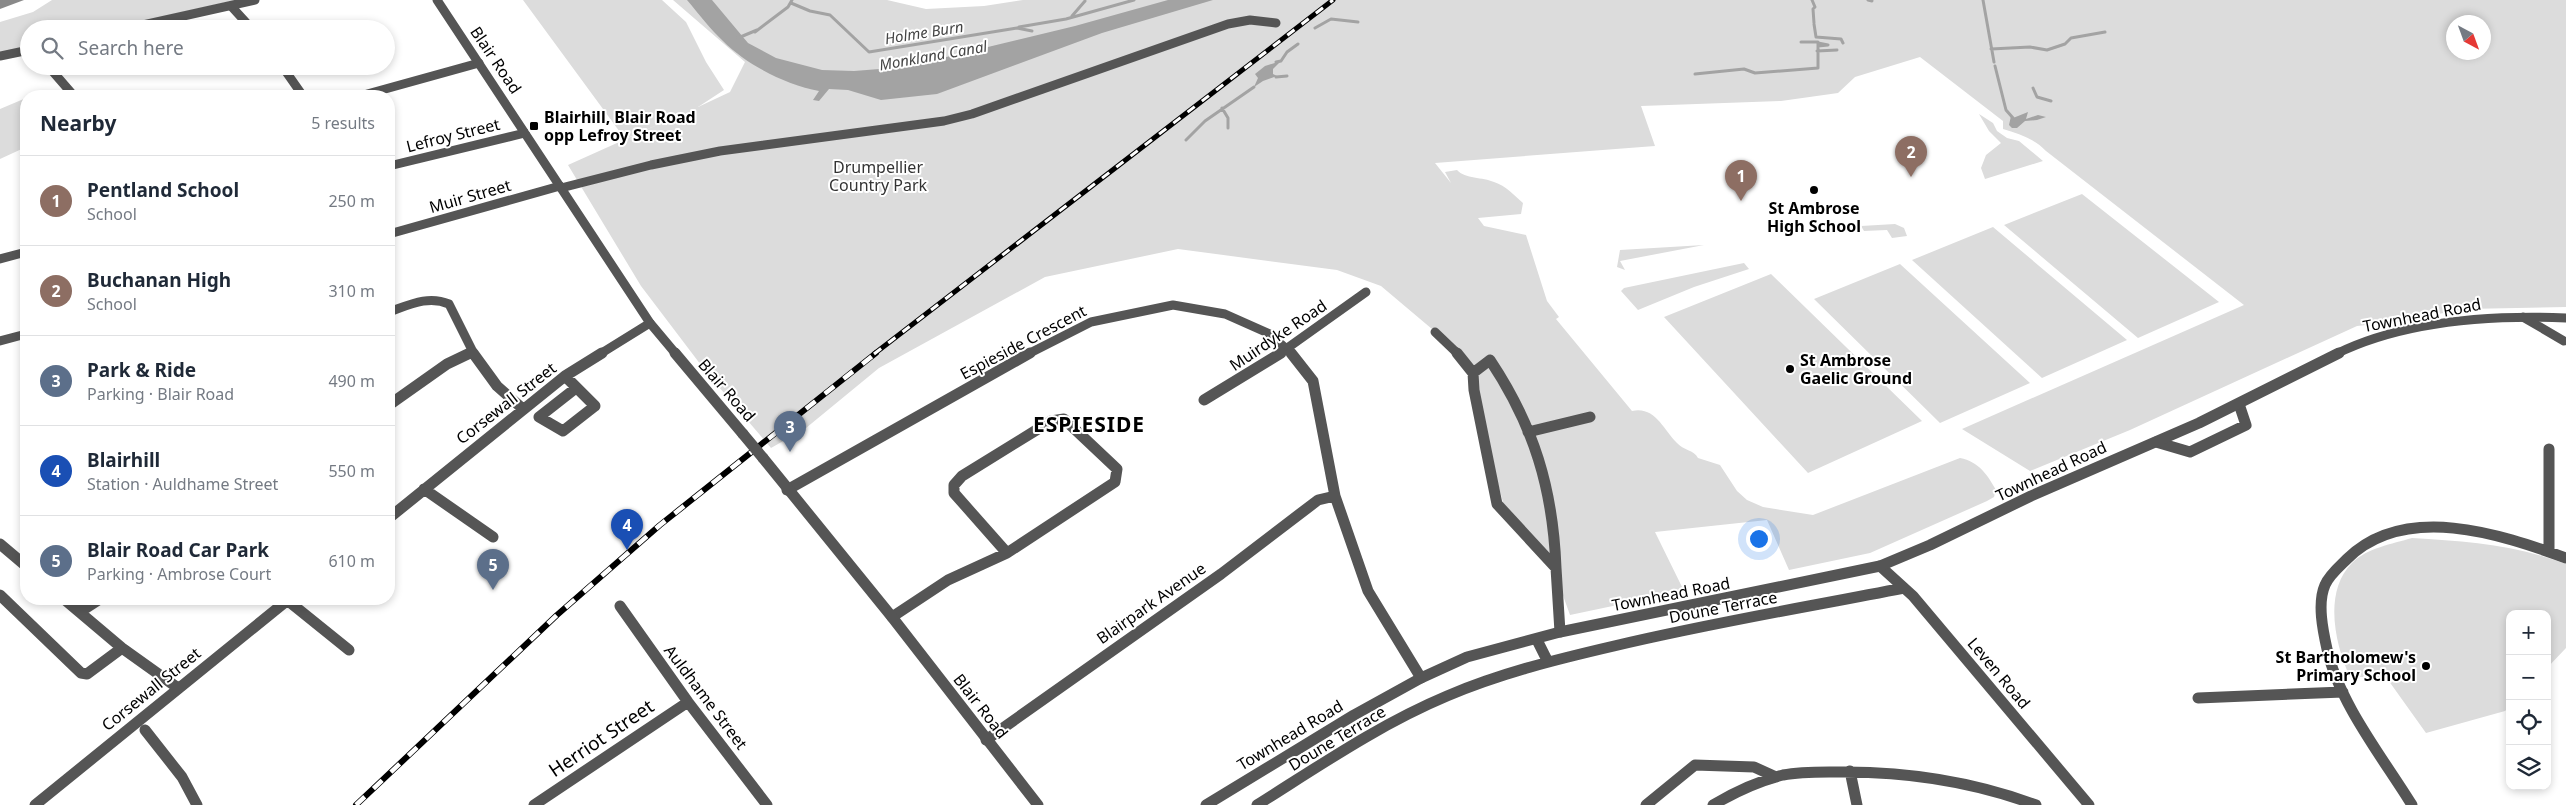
<!DOCTYPE html>
<meta charset="utf-8">
<style>
body{margin:0;font-family:"Noto Sans",sans-serif;background:#f6f6f7;color:#1f2937}
.controls{position:absolute;right:15px;bottom:15px;display:grid;overflow:hidden;border-radius:10px;box-shadow:0 2px 8px #0003}
.controls button{width:45px;height:45px;display:grid;place-items:center;padding:0;border:0;border-bottom:1px solid #e0e1e3;background:#fff;color:#1f2937;font:25px sans-serif}
.compass{position:absolute;left:2446px;top:15px;width:45px;height:45px;border-radius:50%;background:#fff;box-shadow:0 2px 8px #0003;rotate:139deg}
.you{position:absolute;left:1758px;top:538px;width:18px;height:18px;margin:-12px;border:4px solid #fff;border-radius:50%;background:#1a73e8;box-shadow:0 0 0 8px #1a73e833}
.badge{display:grid;place-items:center;width:32px;height:32px;border-radius:50%;background:#2563eb;color:#fff;font-size:16px;font-weight:700}
.pin{position:absolute;translate:-50% -41px;filter:drop-shadow(0 1px 2px #0008)}
.pin::after{content:'';position:absolute;top:26px;width:18px;height:15px;background:inherit;clip-path:polygon(0 0,100% 0,50% 100%)}
.list{margin:0;padding:0;list-style:none}
h2{display:flex;justify-content:space-between;align-items:center;height:65px;margin:0;padding:0 20px;font-size:21px}
h2 small{font-size:16px;font-weight:400;color:#747a83}
.list li{display:grid;grid-template-columns:32px 1fr auto;gap:15px;align-items:center;box-sizing:border-box;height:90px;padding:0 20px;border-top:1px solid #e0e1e3}
.list b{display:block;font-size:19px;white-space:nowrap}
.list p{margin:0;font-size:16px;white-space:nowrap;color:#747a83}
.list em{font-size:16px;font-style:normal;color:#747a83}
.icon{flex:none;width:28px;height:28px;fill:none;stroke:currentColor;stroke-width:2;stroke-linecap:round;stroke-linejoin:round}
.map{position:relative;flex:none;width:2566px;height:805px;overflow:hidden}
.search{position:absolute;background:#fff;box-shadow:0 2px 8px #0003;left:20px;top:20px;width:375px;height:55px;display:flex;align-items:center;gap:12px;box-sizing:border-box;padding:0 18px;border-radius:28px;color:#747a83;font-size:19px}
.panel{position:absolute;background:#fff;box-shadow:0 2px 8px #0003;left:20px;top:90px;width:375px;height:515px;border-radius:20px}
.map>svg:first-child{display:block}
.green{fill:#dcdcdc;fill-rule:evenodd}
.water{fill:#a3a3a3}
.lines{fill:none;stroke-linecap:round;stroke-linejoin:round}
.stream{stroke:#a3a3a3;stroke-width:3}
.minor-far1{stroke:#555;stroke-width:9}
.minor{stroke:#555;stroke-width:11}
.tertiary-far1{stroke:#555;stroke-width:9}
.tertiary{stroke:#555;stroke-width:11}
.rail-far1-casing{stroke:#000;stroke-width:5}
.rail-casing{stroke:#000;stroke-width:6}
.rail-far1{stroke:#fff;stroke-width:3;stroke-dasharray:9;stroke-linecap:butt}
.rail{stroke:#fff;stroke-width:4.5;stroke-dasharray:12;stroke-linecap:butt}
.tertiary-bridge{stroke:#555;stroke-width:11}
.shaded-wall{fill:#898989}
.poi-dot{fill:#000;stroke:#fff;stroke-width:2}
.labels{text-anchor:middle;dominant-baseline:central;stroke-width:4;stroke-linejoin:round;paint-order:stroke}
.far-water-label{font-size:15px;font-style:italic;fill:#444;stroke:#fff}
.street-label{font-size:16px;fill:#000;stroke:#fff}
.poi-label{font-size:16px;font-weight:bold;fill:#000;stroke:#fff;text-anchor:start}
.park-label{font-size:16px;fill:#333;stroke:#fff}
.near-street-label{font-size:19px;fill:#000;stroke:#fff}
.district-label{font-size:21px;font-weight:bold;letter-spacing:1px;fill:#000;stroke:#fff}
</style>
<div class="map">
<svg width="2566" height="805" viewBox="0 0 2566 805">
<rect width="100%" height="100%" fill="#fff"/>
<path class="green" d="M52,0H236L108,29H29V46L0,53V22L33,12Z
M523,0H662L686,22L706,62L724,90L698,107L730,92L745,62L673,0H887L926,9L984,6L1023,0H2566V307L2466,309L2438,314V310L2433,309L2413,320L2357,326L2130,430L2030,471L1962,429L2244,305L2046,151C2035,139 2019,134 2003,129V121L1920,57L1855,77L1838,93L1781,101L1641,106L1655,146L1435,163L1451,183L1445,172L1457,170C1465,179 1483,177 1494,182C1506,186 1514,195 1523,203L1521,214L1478,218L1484,226L1526,235L1547,301L1559,317L1556,319L1632,411C1655,406 1663,429 1677,443C1683,450 1694,450 1698,458L1720,465L1737,491L1747,500L1763,507L1813,515L1960,458C1979,462 1987,474 1996,490L1994,497L1987,501L1870,553L1789,570L1767,520L1655,532L1684,591L1570,615L1550,559L1504,506L1464,356L1381,286L1337,270L1178,249L1045,277L879,368L806,428L771,448L707,373L641,286L568,165L666,121L625,139ZM2454,22H2484V52H2454Z
M26,98V147L0,159V109Z
M1979,114L1993,123L1997,131L2007,138L2019,141L2043,161L1985,179L1981,168L1986,155L2001,143L1989,131Z
M2082,194L2219,302L2138,338L2004,225Z
M1895,224L1904,228L1907,236L1892,238L1887,230L1864,231L1861,226Z
M1993,227L2127,340L2042,378L1912,260Z
M1704,245L1620,261L1625,270L1617,267L1620,250Z
M1744,263L1749,269L1694,287L1638,310L1621,291L1624,288Z
M1900,264L2030,383L1940,423L1814,299Z
M1771,274L1922,421L1808,473L1664,317Z
M2412,538C2465,541 2516,545 2566,564V648L2547,668V614H2510V706L2505,711L2426,733L2386,677H2350C2335,645 2323,592 2352,563C2367,548 2392,544 2412,538Z"/>
<path class="water" d="M687,0H712L748,43L776,58L822,70L854,71L905,67L1075,26L1168,0H1213L1102,33L937,94L881,100L848,90L829,89L819,101L813,100L819,91C786,85 747,65 723,41C710,29 699,14 687,0Z
M1281,61L1273,69V74L1277,76L1263,81L1254,87L1258,78L1255,74L1265,66Z
M2028,112L2026,119L2038,115L2046,117L2037,120L2025,121L2017,128H2012L2009,125L2011,116L2013,118Z"/>
<g class="lines">
<path class="stream" d="M1812,0L1815,7L1813,9L1814,23
M1868,0L1872,1
M1983,0L1994,62
M791,3L810,11L830,15L869,52L1017,28L1032,31
M1072,16L1085,1
M1814,24L1816,37L1841,39L1843,43
M1019,27L1066,19L1134,0
M1315,28L1331,19L1358,22
M755,32L788,7L792,0
M738,38L757,30
M1818,43L1828,45L1818,46
M1991,49L2030,47L2047,50L2065,44L2071,38L2105,32
M1817,51L1837,50
M1276,62L1281,61L1287,52L1298,44
M1995,66L2006,110L2013,118
M1695,74L1744,69L1755,73L1818,68V42H1801
M1276,77L1287,76
M2033,88L2037,97L2051,101
M1222,108L1228,118V128
M1186,140L1205,121L1254,87"/>
<path class="minor-far1" d="M231,6L252,29
M48,66L74,96
M282,66L303,96
M360,96L479,63
M389,166L525,133
M561,188L651,165L720,151L944,121L972,114L1228,24L1250,20L1276,23
M389,234L560,186
M0,259L26,252
M389,312C409,305 428,295 449,304L474,354
M2523,317L2564,341
M1435,332L1458,354
M0,341L26,334
M467,354L470,353
M600,354L650,323
M1028,354L1091,322L1173,305L1225,314L1270,334L1292,354
M1279,354L1366,292"/>
<path class="minor" d="M473,353L497,386L523,409
M1291,353L1313,381L1335,496L1368,591L1421,678
M1457,353L1473,373L1474,390L1497,504L1556,568L1560,632
M1473,373L1490,360C1534,426 1553,489 1556,568
M565,376L595,406L563,431L539,417L576,388
M1204,400L1281,353
M389,405L447,364L470,353
M1064,419L1117,469L1115,482L1007,553L954,493V485L962,476L1051,421Z
M1528,432L1590,417
M2156,442L2190,452L2246,425L2239,404
M2549,449V551
M424,489L493,537
M787,490L1030,353
M389,518L565,376L602,353
M0,544L26,566
M1880,566L1913,596L2089,805
M0,595L81,673L87,674L122,648
M64,599L122,648L178,688
M287,600L349,650
M620,606L688,702L767,805
M80,612L100,599
M892,617L948,580L1007,553
M1537,640L1548,662
M2198,698L2343,692
M145,730L182,777L197,805
M986,740L1221,574L1318,500L1335,496
M1850,771L1857,805
M35,805L289,599
M534,805L688,702
M1257,805C1319,766 1380,724 1447,696C1501,673 1558,659 1614,646C1710,623 1807,607 1904,588
M1646,805L1695,765L1754,767L1776,777
M1713,805C1735,792 1759,781 1783,775C1803,771 1824,772 1845,772C1911,772 1974,782 2036,805
M2412,805C2383,758 2339,703 2327,649C2323,631 2317,603 2325,585C2329,575 2340,566 2347,559C2405,502 2500,534 2566,558"/>
<path class="tertiary-far1" d="M437,0L650,323L676,354
M125,29L255,0
M0,56L29,50
M2336,354C2405,320 2490,315 2566,318"/>
<path class="tertiary" d="M675,353L743,434
M763,458L892,617L1038,805
M1206,805L1354,715L1421,678L1467,657L1560,632L1880,566L1930,545L2031,496L2199,423L2339,353"/>
<defs>
<path id="rail-far1" d="M874,354L1333,0"/>
<path id="rail" d="M356,805L557,615L660,525L876,353"/>
</defs>
<use href="#rail-far1" class="rail-far1-casing"/>
<use href="#rail" class="rail-casing"/>
<use href="#rail-far1" class="rail-far1"/>
<use href="#rail" class="rail"/>
<path class="tertiary-bridge" d="M743,434L763,458"/>
</g>
<path class="shaded-wall" d="M0,0H24L0,9Z"/>
<g class="poi-dot">
<rect x="529" y="121" width="10" height="10" rx="2.5"/>
<circle cx="1814" cy="190" r="5"/>
<circle cx="1790" cy="369" r="5"/>
<circle cx="2426" cy="666" r="5"/>
</g>
<g class="labels">
<g class="far-water-label">
<text transform="translate(924 32) rotate(-9)">Holme Burn</text>
<text transform="translate(933 55) rotate(-10)">Monkland Canal</text>
</g>
<g class="street-label">
<text transform="translate(496 60) rotate(56)">Blair Road</text>
<text transform="translate(453 135) rotate(-14)">Lefroy Street</text>
<text transform="translate(470 196) rotate(-16)">Muir Street</text>
<text transform="translate(2422 315) rotate(-11)">Townhead Road</text>
<text transform="translate(1278 335) rotate(-34)">Muirdyke Road</text>
<text transform="translate(1023 342) rotate(-28)">Espieside Crescent</text>
<text transform="translate(727 390) rotate(49)">Blair Road</text>
<text transform="translate(506 403) rotate(-38)">Corsewall Street</text>
<text transform="translate(2051 471) rotate(-25)">Townhead Road</text>
<text transform="translate(1671 594) rotate(-11)">Townhead Road</text>
<text transform="translate(1151 603) rotate(-35)">Blairpark Avenue</text>
<text transform="translate(1723 607) rotate(-11)">Doune Terrace</text>
<text transform="translate(1999 673) rotate(50)">Leven Road</text>
<text transform="translate(151 689) rotate(-39)">Corsewall Street</text>
<text transform="translate(706 697) rotate(53)">Auldhame Street</text>
<text transform="translate(981 706) rotate(52)">Blair Road</text>
<text transform="translate(1290 735) rotate(-31)">Townhead Road</text>
<text transform="translate(1337 738) rotate(-31)">Doune Terrace</text>
</g>
<g class="poi-label">
<text x="544" y="117">Blairhill, Blair Road<tspan x="544" dy="18">opp Lefroy Street</tspan></text>
<text x="1814" y="208" text-anchor="middle">St Ambrose<tspan x="1814" dy="18">High School</tspan></text>
<text x="1800" y="360">St Ambrose<tspan x="1800" dy="18">Gaelic Ground</tspan></text>
<text x="2416" y="657" text-anchor="end">St Bartholomew's<tspan x="2416" dy="18">Primary School</tspan></text>
</g>
<g class="park-label">
<text x="878" y="167">Drumpellier<tspan x="878" dy="18">Country Park</tspan></text>
</g>
<g class="near-street-label">
<text transform="translate(601 738) rotate(-34)">Herriot Street</text>
</g>
<g class="district-label">
<text x="1089" y="424">ESPIESIDE</text>
</g>
</g>
</svg>
<div class="controls">
<button>+</button>
<button>−</button>
<button><svg class="icon" aria-label="locate" viewBox="0 0 24 24"><circle cx="12" cy="12" r="6"/><path d="M12 2v4M12 18v4M2 12h4M18 12h4"/></svg></button>
<button><svg class="icon" aria-label="layers" viewBox="0 0 24 24"><path d="M12 4l9 5-9 5-9-5zM3 14l9 5 9-5"/></svg></button>
</div>
<svg class="compass" viewBox="-18 -18 36 36"><path d="M0-13l5 13h-10z" fill="#e53935"/><path d="M0 13l5-13h-10z" fill="#747a83"/></svg>
<div class="you"></div>
<div class="pin badge" style="left:1741px;top:201px;background:#8d6e63">1</div>
<div class="pin badge" style="left:1911px;top:177px;background:#8d6e63">2</div>
<div class="pin badge" style="left:790px;top:452px;background:#5c6f8a">3</div>
<div class="pin badge" style="left:627px;top:550px;background:#1a4fb4">4</div>
<div class="pin badge" style="left:493px;top:590px;background:#5c6f8a">5</div>
<div class="search"><svg class="icon" aria-label="search" viewBox="0 0 24 24"><circle cx="10" cy="10" r="6"/><path d="M15 15l6 6"/></svg>Search here</div>
<section class="panel">
<h2>Nearby<small>5 results</small></h2>
<ul class="list">
<li><span class="badge" style="background:#8d6e63">1</span><div><b>Pentland School</b><p>School</p></div><em>250 m</em></li>
<li><span class="badge" style="background:#8d6e63">2</span><div><b>Buchanan High</b><p>School</p></div><em>310 m</em></li>
<li><span class="badge" style="background:#5c6f8a">3</span><div><b>Park &amp; Ride</b><p>Parking · Blair Road</p></div><em>490 m</em></li>
<li><span class="badge" style="background:#1a4fb4">4</span><div><b>Blairhill</b><p>Station · Auldhame Street</p></div><em>550 m</em></li>
<li><span class="badge" style="background:#5c6f8a">5</span><div><b>Blair Road Car Park</b><p>Parking · Ambrose Court</p></div><em>610 m</em></li>
</ul>
</section>
</div>
